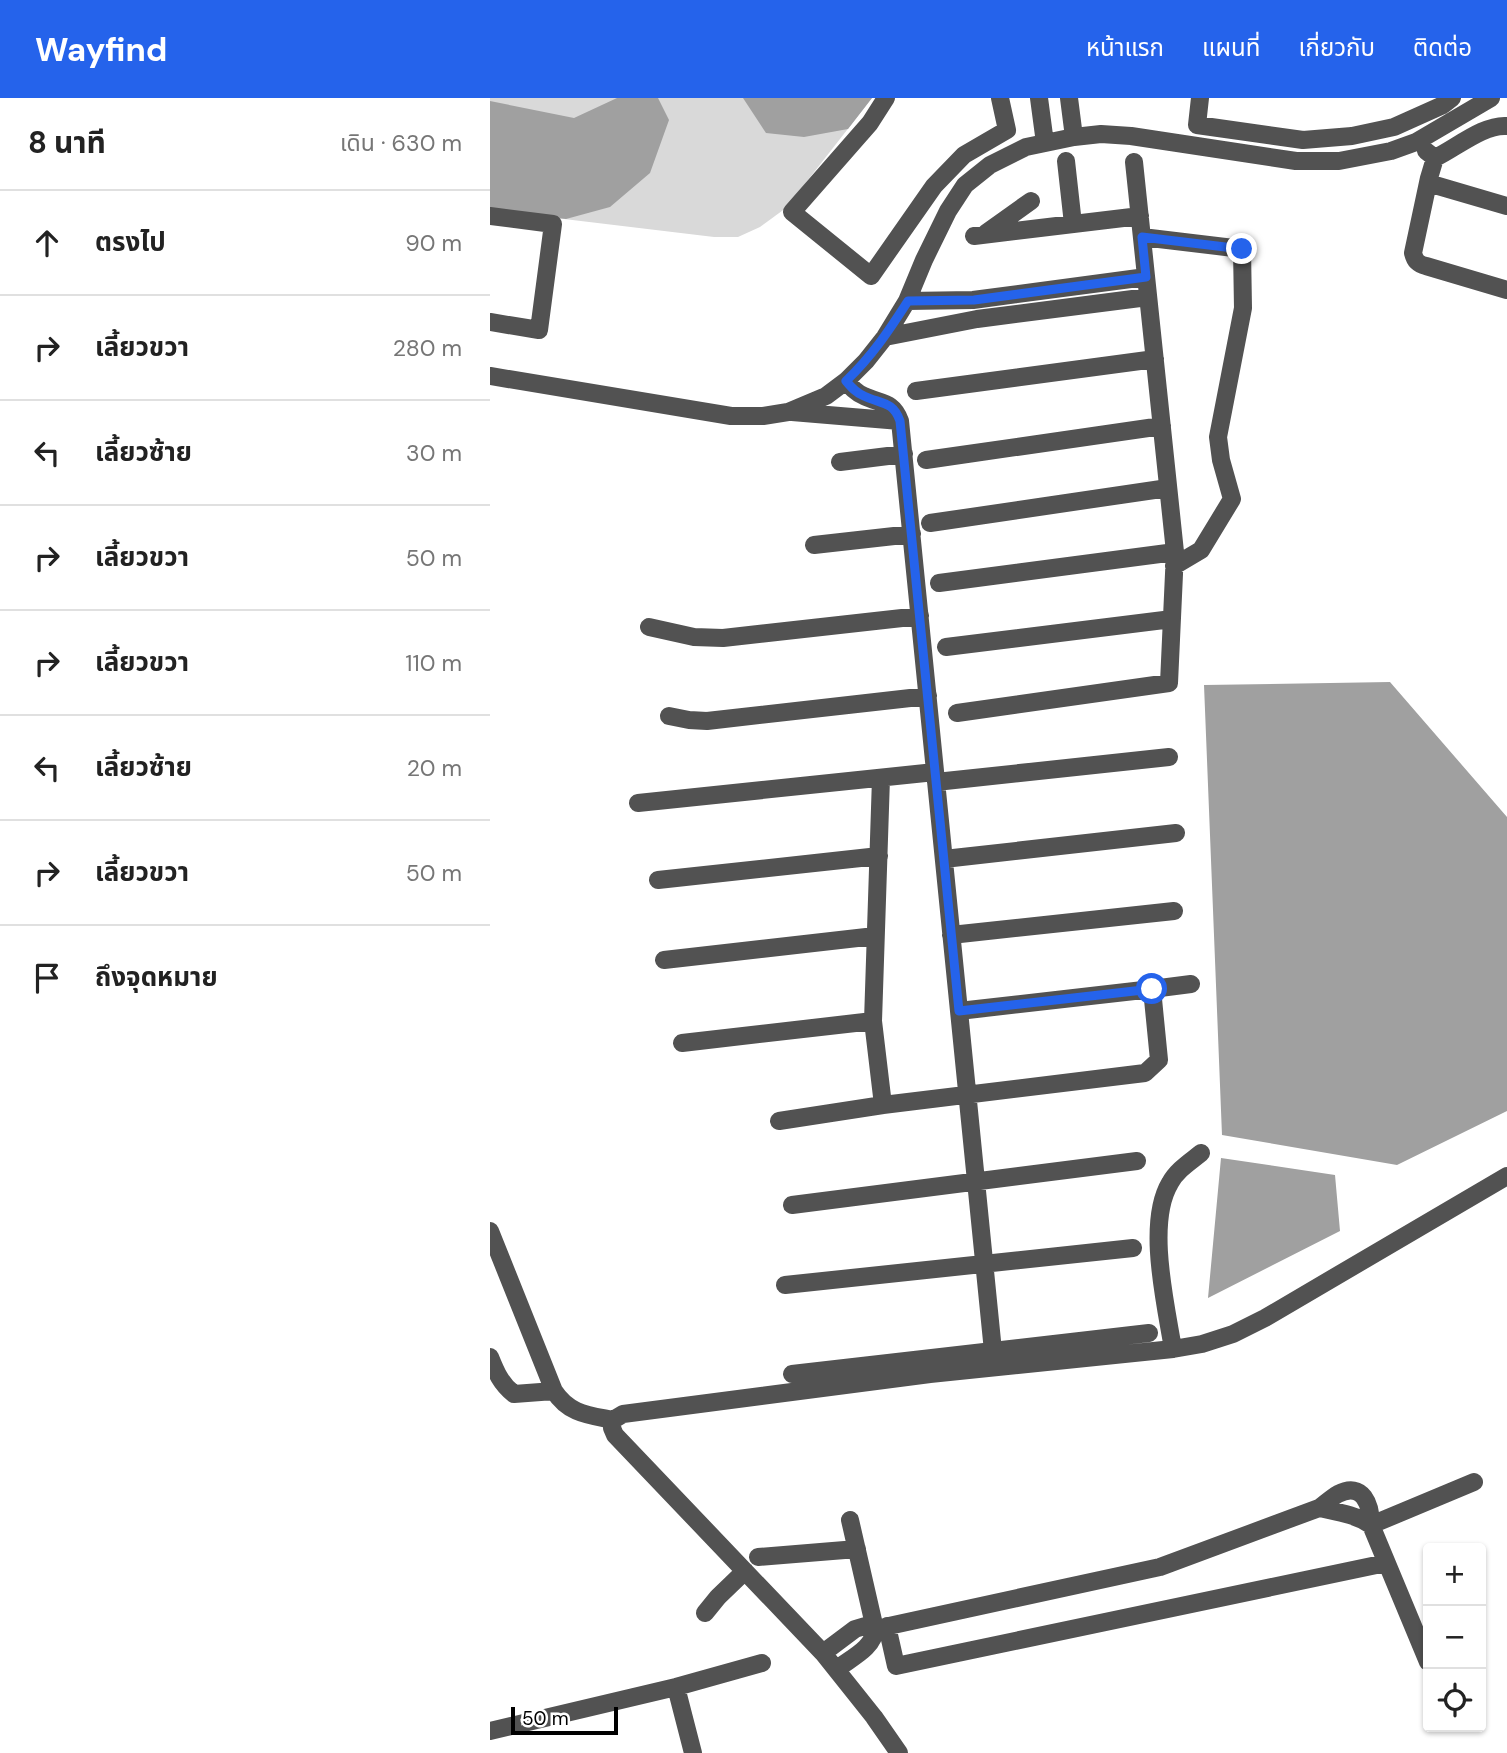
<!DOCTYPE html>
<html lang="th">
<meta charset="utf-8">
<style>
body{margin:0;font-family:"DM Sans","Noto Sans Thai",sans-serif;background:#f2f2f2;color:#222}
.controls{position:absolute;right:21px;bottom:21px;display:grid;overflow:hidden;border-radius:7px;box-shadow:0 2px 5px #0004}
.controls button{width:63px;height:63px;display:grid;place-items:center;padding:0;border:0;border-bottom:2px solid #e0e0e0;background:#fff;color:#222;font:35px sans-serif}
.scale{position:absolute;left:21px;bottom:18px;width:107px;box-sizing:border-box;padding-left:7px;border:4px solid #000;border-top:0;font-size:19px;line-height:24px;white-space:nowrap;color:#000;-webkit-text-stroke:5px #fff;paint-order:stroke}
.stop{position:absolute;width:21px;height:21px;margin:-16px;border:5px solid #2563eb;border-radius:50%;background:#fff}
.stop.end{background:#2563eb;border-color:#fff;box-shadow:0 2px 7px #0008}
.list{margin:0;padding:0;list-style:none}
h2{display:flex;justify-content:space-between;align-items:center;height:91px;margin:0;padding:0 28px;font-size:30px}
h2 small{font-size:23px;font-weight:400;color:#767676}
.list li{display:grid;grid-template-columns:46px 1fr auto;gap:21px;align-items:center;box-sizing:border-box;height:105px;padding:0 28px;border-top:2px solid #e0e0e0}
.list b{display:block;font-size:26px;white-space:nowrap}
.list em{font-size:23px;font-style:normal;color:#767676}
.icon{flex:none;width:38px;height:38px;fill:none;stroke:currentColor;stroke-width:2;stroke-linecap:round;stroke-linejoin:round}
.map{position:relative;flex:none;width:1017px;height:1655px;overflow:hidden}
header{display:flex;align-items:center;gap:42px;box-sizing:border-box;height:98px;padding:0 35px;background:#2563eb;color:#fff}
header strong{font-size:33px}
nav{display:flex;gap:38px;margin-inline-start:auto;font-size:24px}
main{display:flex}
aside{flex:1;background:#fff}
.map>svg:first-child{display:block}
.green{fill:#d9d9d9}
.water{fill:#a0a0a0}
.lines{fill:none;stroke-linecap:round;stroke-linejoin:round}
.minor{stroke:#525252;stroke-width:18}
.route{stroke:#2563eb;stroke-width:9}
</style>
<header>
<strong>Wayfind</strong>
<nav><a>หน้าแรก</a><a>แผนที่</a><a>เกี่ยวกับ</a><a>ติดต่อ</a></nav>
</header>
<main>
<aside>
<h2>8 นาที<small>เดิน · 630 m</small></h2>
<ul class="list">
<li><svg class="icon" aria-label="ahead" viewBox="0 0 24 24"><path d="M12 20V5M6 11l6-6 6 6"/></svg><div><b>ตรงไป</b></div><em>90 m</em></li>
<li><svg class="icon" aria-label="right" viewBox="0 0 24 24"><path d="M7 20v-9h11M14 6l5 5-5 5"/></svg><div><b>เลี้ยวขวา</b></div><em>280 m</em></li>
<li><svg class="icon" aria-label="left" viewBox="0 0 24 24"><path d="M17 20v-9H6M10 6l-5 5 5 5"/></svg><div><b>เลี้ยวซ้าย</b></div><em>30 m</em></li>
<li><svg class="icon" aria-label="right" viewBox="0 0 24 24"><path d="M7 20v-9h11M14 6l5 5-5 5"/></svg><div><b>เลี้ยวขวา</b></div><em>50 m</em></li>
<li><svg class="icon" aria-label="right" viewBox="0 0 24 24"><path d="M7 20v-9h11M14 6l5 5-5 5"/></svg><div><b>เลี้ยวขวา</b></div><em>110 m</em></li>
<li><svg class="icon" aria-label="left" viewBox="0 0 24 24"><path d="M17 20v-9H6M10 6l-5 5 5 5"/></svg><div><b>เลี้ยวซ้าย</b></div><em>20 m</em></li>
<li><svg class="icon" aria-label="right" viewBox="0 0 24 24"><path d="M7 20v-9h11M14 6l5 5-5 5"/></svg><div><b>เลี้ยวขวา</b></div><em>50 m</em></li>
<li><svg class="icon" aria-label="arrive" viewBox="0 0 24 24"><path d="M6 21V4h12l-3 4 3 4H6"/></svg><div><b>ถึงจุดหมาย</b></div></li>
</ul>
</aside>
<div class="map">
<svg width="1017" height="1655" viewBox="0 0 1017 1655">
<rect width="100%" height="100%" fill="#fff"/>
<path class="green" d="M0,0H382L296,110L270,129L248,139H224L0,112Z"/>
<path class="water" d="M127,0H168L179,22L160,75L120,109L76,121L0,112V3L84,20Z
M253,0H382L358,31L314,39L276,35Z
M900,584L1017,719V1013L907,1067L732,1037L714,587Z
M731,1060L845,1077L850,1133L718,1200Z"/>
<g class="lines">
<path class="minor" d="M396,0L380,25L302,114L381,178L444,88L474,57L517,32L510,0
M549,0L555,45
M579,0L584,39
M710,0L707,27L813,42L862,38L904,29L953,7L962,0
M936,53L945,60C966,50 994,26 1017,28
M945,60L939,80L923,155C925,163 928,166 936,168L1017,192
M576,63L583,126
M938,85L1017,108
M0,118L63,126L49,232L0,224
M496,135L541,103
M484,138L650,118
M652,139L752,151L753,210L728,339L731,362L742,401L711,452L684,468
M417,203L483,202L656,179
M395,239L487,221L658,199
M0,278L241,318H273L298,314L336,298L356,283L376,263L395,239L417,203L434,162L458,113L475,87L500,67L536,49L584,39L611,36L641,38L806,63H849L901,53L926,44L1001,0
M356,283C361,289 366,295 374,298C391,306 403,303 410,323L503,1253
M426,293L665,261
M302,314L410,323
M436,362L672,328
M350,364L414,356
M440,425L678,390
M324,447L422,436
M449,485L685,454
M159,529L204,539L233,540L430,518
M456,549L682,521
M467,615L679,585L685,454L644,64
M179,618L199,622L217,623L438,598
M391,680L383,923L393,1007
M446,684L679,659
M148,705L445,674
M454,761L686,735
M168,782L389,758
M461,837L684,813
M174,862L385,838
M662,891L701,886
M192,945L383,923
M289,1023L393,1007L655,975L669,962L662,891L469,913
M302,1107L647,1063
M0,1133L64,1293C79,1316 98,1317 123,1322
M295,1187L643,1150
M683,1251C676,1207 656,1125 680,1085C687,1072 700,1064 711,1055
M0,1259C6,1274 11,1286 24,1296L64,1293
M302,1276L659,1235
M829,1410C847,1414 865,1416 881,1427
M881,1427L984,1384
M268,1459L367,1451
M215,1515L228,1499L255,1473
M397,1528L406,1568L896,1465
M333,1555L365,1531L375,1528L385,1531L670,1469L829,1410C835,1406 841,1400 848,1396C873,1383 881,1407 881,1427L938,1564
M347,1571C361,1560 384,1550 385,1531L360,1422
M186,1589L203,1655
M0,1633L186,1589L272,1565
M409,1655L384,1619L333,1555L125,1337L122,1330L123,1322L133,1316L440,1276L683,1251L712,1246L743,1236L775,1220L1017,1078"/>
</g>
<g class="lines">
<path class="route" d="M662,891L469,913L410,323C403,303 391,306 374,298C366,295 361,289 356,283C382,258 398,234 418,203L484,202L656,179L652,139L752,151"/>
</g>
</svg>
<div class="controls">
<button>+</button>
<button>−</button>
<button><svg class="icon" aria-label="locate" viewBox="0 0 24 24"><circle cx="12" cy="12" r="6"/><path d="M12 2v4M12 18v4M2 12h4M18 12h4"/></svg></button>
</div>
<div class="scale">50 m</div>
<div class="stop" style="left:662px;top:891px"></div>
<div class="stop end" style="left:752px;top:151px"></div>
</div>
</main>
